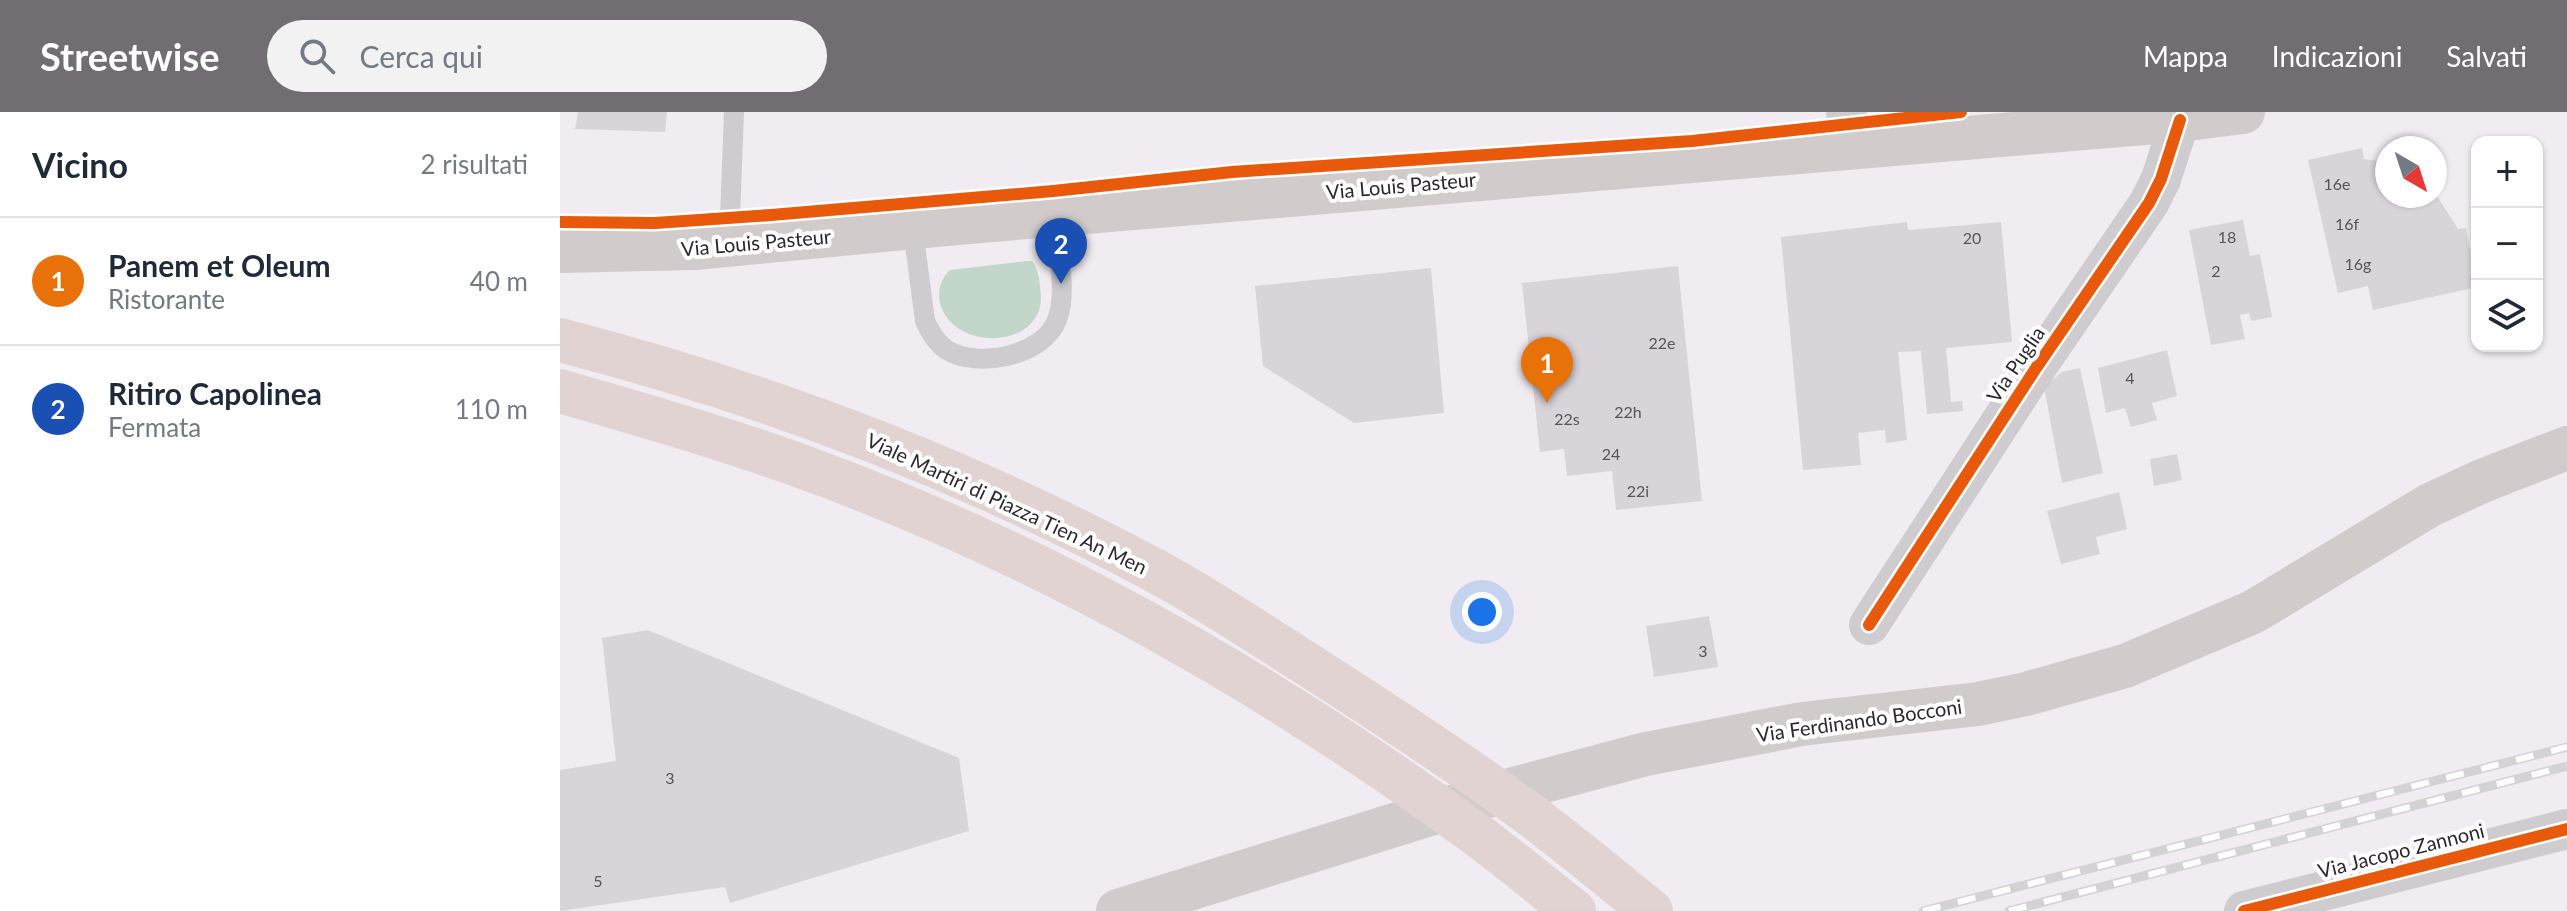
<!DOCTYPE html>
<html lang="it">
<meta charset="utf-8">
<style>
body{margin:0;font-family:Lato,sans-serif;background:#f2f2f3;color:#1f2937}
.controls{position:absolute;right:24px;top:24px;display:grid;overflow:hidden;border-radius:16px;box-shadow:0 2px 6px #0004}
.controls button{width:72px;height:72px;display:grid;place-items:center;padding:0;border:0;border-bottom:2px solid #e0e1e3;background:#fff;color:#1f2937;font:40px sans-serif}
.compass{position:absolute;left:1815px;top:24px;width:72px;height:72px;border-radius:50%;background:#fff;box-shadow:0 2px 6px #0004;rotate:141deg}
.you{position:absolute;left:922px;top:500px;width:28px;height:28px;margin:-20px;border:6px solid #fff;border-radius:50%;background:#1a73e8;box-shadow:0 0 0 12px #1a73e833}
.badge{display:grid;place-items:center;width:52px;height:52px;border-radius:50%;background:#716d73;color:#fff;font-size:26px;font-weight:700}
.pin{position:absolute;translate:-50% -66px;filter:drop-shadow(0 2px 4px #0008)}
.pin::after{content:'';position:absolute;top:42px;width:28px;height:24px;background:inherit;clip-path:polygon(0 0,100% 0,50% 100%)}
.list{margin:0;padding:0;list-style:none}
h2{display:flex;justify-content:space-between;align-items:center;height:104px;margin:0;padding:0 32px;font-size:34px}
h2 small{font-size:26px;font-weight:400;color:#747a83}
.list li{display:grid;grid-template-columns:52px 1fr auto;gap:24px;align-items:center;box-sizing:border-box;height:128px;padding:0 32px;border-top:2px solid #e0e1e3}
.list b{display:block;font-size:30px;white-space:nowrap}
.list p{margin:0;font-size:26px;white-space:nowrap;color:#747a83}
.list em{font-size:26px;font-style:normal;color:#747a83}
.icon{flex:none;width:44px;height:44px;fill:none;stroke:currentColor;stroke-width:2;stroke-linecap:round;stroke-linejoin:round}
.map{position:relative;flex:none;width:2007px;height:799px;overflow:hidden}
header{display:flex;align-items:center;gap:48px;box-sizing:border-box;height:112px;padding:0 40px;background:#716d73;color:#fff}
header strong{font-size:38px}
nav{display:flex;gap:44px;margin-inline-start:auto;font-size:28px}
.search{width:560px;height:72px;background:#f2f2f3;display:flex;align-items:center;gap:20px;box-sizing:border-box;padding:0 28px;border-radius:44px;color:#747a83;font-size:30px}
main{display:flex}
aside{flex:1;background:#fff}
.map>svg:first-child{display:block}
.green{fill:#c2d7ca}
.building{fill:#d9d4da}
.lines{fill:none;stroke-linecap:round;stroke-linejoin:round}
.lane{stroke:#ceccce;stroke-width:20}
.street{stroke:#ceccce;stroke-width:40}
.primary{stroke:#d2cbcb;stroke-width:44}
.highway{stroke:#e1d3d2;stroke-width:44}
.rail-casing{stroke:#d3d2d4;stroke-width:9}
.rail{stroke:#fff;stroke-width:6;stroke-dasharray:18;stroke-linecap:butt}
.cycleway-casing{stroke:#fff;stroke-width:17}
.cycleway{stroke:#e8590c;stroke-width:12}
.labels{text-anchor:middle;dominant-baseline:central;stroke-width:8;stroke-linejoin:round;paint-order:stroke}
.number-label{font-size:16px;fill:#58545a}
.street-label{font-size:20px;fill:#2c282e;stroke:#fff}
</style>
<header>
<strong>Streetwise</strong>
<div class="search"><svg class="icon" aria-label="search" viewBox="0 0 24 24"><circle cx="10" cy="10" r="6"/><path d="M15 15l6 6"/></svg>Cerca qui</div>
<nav><a>Mappa</a><a>Indicazioni</a><a>Salvati</a></nav>
</header>
<main>
<aside>
<h2>Vicino<small>2 risultati</small></h2>
<ul class="list">
<li><span class="badge" style="background:#e8710a">1</span><div><b>Panem et Oleum</b><p>Ristorante</p></div><em>40 m</em></li>
<li><span class="badge" style="background:#1a4fb4">2</span><div><b>Ritiro Capolinea</b><p>Fermata</p></div><em>110 m</em></li>
</ul>
</aside>
<div class="map">
<svg width="2007" height="799" viewBox="0 0 2007 799">
<rect width="100%" height="100%" fill="#f1ecf2"/>
<path class="green" d="M466,149H472C479,158 480,173 481,184C482,238 393,240 380,191C377,180 381,166 390,158Z"/>
<path class="building" d="M18,0H107L105,20L15,17Z
M1802,36L1804,47L1827,50V84H1877L1898,117L1906,116L1917,175L1813,198L1808,174L1778,181L1748,48Z
M1683,108L1690,144L1700,142L1712,205L1691,209L1689,201L1680,203L1685,227L1651,233L1629,118Z
M1347,110L1348,118L1441,110L1452,230L1386,236L1391,290L1402,289L1403,299L1367,302L1361,239L1338,240L1347,328L1326,331L1325,318L1298,321L1301,353L1243,358L1221,125Z
M1118,154L1142,389L1056,398L1052,359L1007,364L1004,337L980,340L962,171Z
M871,156L884,301L794,311L703,254L695,174Z
M1607,238L1617,284L1592,291L1597,308L1571,315L1565,296L1546,301L1538,256Z
M1520,256L1543,361L1502,371L1484,275L1502,260Z
M1617,342L1622,368L1594,374L1590,347Z
M1559,380L1567,417L1536,425L1540,442L1501,452L1487,399Z
M1149,504L1158,555L1094,565L1086,514Z
M88,518L399,646L409,719L170,791L165,775L0,799V658L56,649L42,526Z"/>
<g class="lines">
<path class="lane" d="M353,117L365,209C370,220 376,231 387,238C418,257 483,244 497,208C508,180 497,133 494,103
M169,134L174,0"/>
<path class="street" d="M1286,0L1295,35
M1309,513L1476,256L1589,91L1601,67L1620,8
M1684,799L2007,717"/>
<path class="primary" d="M0,139L135,136L397,111L1620,8L1683,0
M558,799L931,683L1086,642L1242,612L1418,592L1466,582L1565,554L1693,500L1870,393L1922,369L2007,336"/>
<path class="highway" d="M0,228C205,281 405,357 592,457C641,483 689,515 736,545C813,594 890,644 964,698C1007,730 1049,765 1091,799
M0,279C89,305 178,330 265,363C494,449 711,573 909,717C945,743 979,772 1014,799"/>
<defs>
<path id="rail" d="M1363,799L2007,635
M1449,799L2007,654"/>
</defs>
<use href="#rail" class="rail-casing"/>
<use href="#rail" class="rail"/>
<defs>
<path id="cycleway" d="M0,110L95,111L211,103L493,79L672,60L1132,29L1401,0
M1309,513L1476,256L1589,91L1601,67L1620,8
M1684,799L2007,717"/>
</defs>
<use href="#cycleway" class="cycleway-casing"/>
<use href="#cycleway" class="cycleway"/>
</g>
<g class="labels">
<g class="number-label">
<text x="1777" y="71">16e</text>
<text x="1787" y="111">16f</text>
<text x="1667" y="124">18</text>
<text x="1412" y="125">20</text>
<text x="1798" y="151">16g</text>
<text x="1656" y="158">2</text>
<text x="1102" y="230">22e</text>
<text x="1570" y="265">4</text>
<text x="1068" y="299">22h</text>
<text x="1007" y="306">22s</text>
<text x="1051" y="341">24</text>
<text x="1078" y="378">22i</text>
<text x="1143" y="538">3</text>
<text x="110" y="665">3</text>
<text x="38" y="768">5</text>
</g>
<g class="street-label">
<text transform="translate(841 73) rotate(-5)">Via Louis Pasteur</text>
<text transform="translate(196 130) rotate(-5)">Via Louis Pasteur</text>
<text transform="translate(1455 252) rotate(-56)">Via Puglia</text>
<text transform="translate(447 391) rotate(25)">Viale Martiri di Piazza Tien An Men</text>
<text transform="translate(1299 608) rotate(-8)">Via Ferdinando Bocconi</text>
<text transform="translate(1841 738) rotate(-14)">Via Jacopo Zannoni</text>
</g>
</g>
</svg>
<div class="controls">
<button>+</button>
<button>−</button>
<button><svg class="icon" aria-label="layers" viewBox="0 0 24 24"><path d="M12 4l9 5-9 5-9-5zM3 14l9 5 9-5"/></svg></button>
</div>
<svg class="compass" viewBox="-18 -18 36 36"><path d="M0-13l5 13h-10z" fill="#e53935"/><path d="M0 13l5-13h-10z" fill="#747a83"/></svg>
<div class="you"></div>
<div class="pin badge" style="left:987px;top:291px;background:#e8710a">1</div>
<div class="pin badge" style="left:501px;top:172px;background:#1a4fb4">2</div>
</div>
</main>
